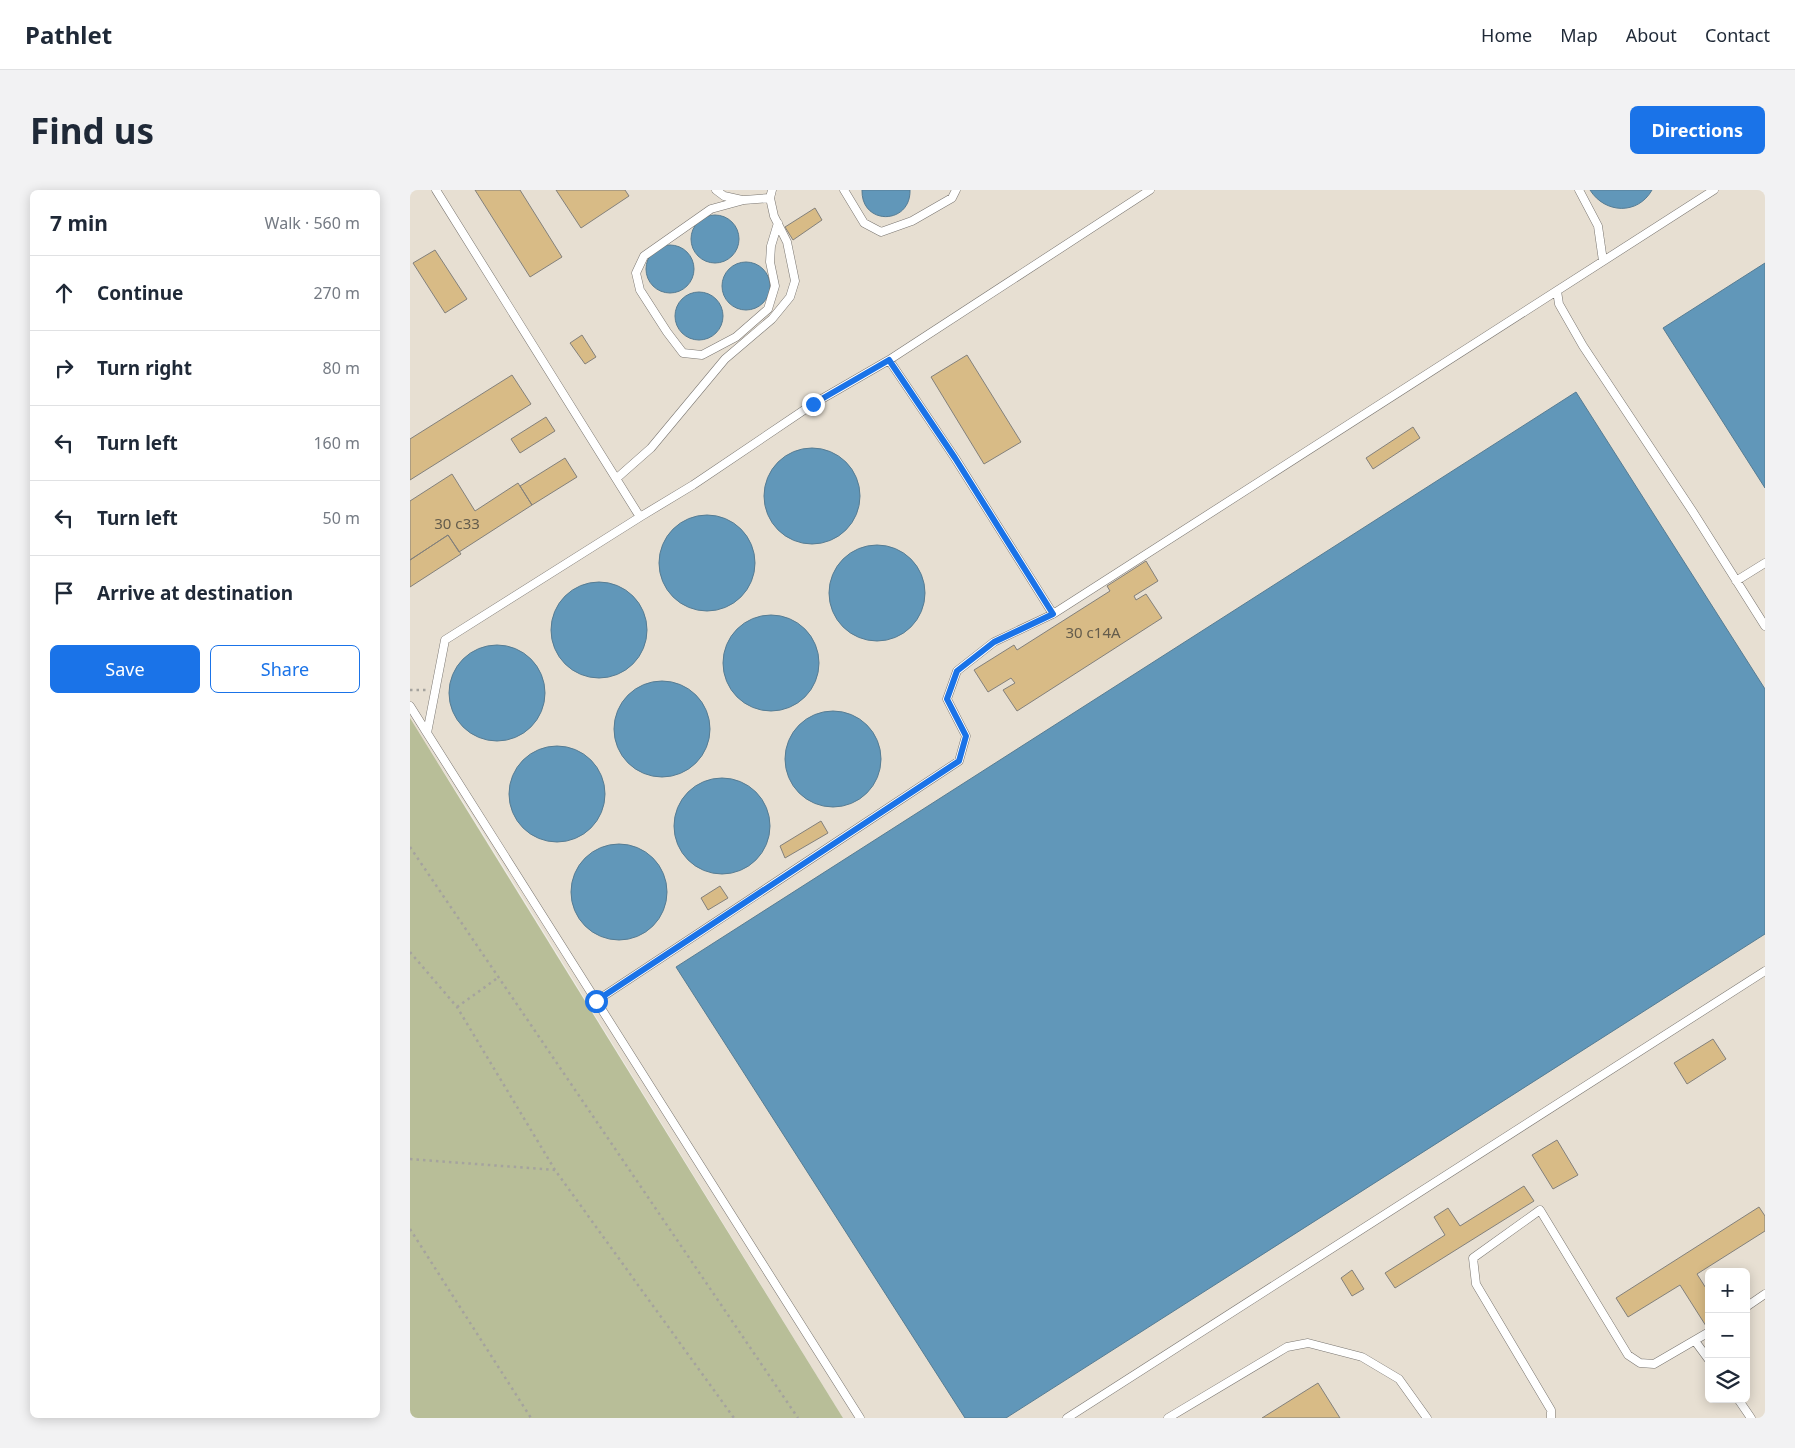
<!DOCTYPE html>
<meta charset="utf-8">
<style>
body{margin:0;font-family:"Noto Sans",sans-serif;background:#f2f2f3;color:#1f2937}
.controls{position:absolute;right:15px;bottom:15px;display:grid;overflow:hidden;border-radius:8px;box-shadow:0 2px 12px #0003}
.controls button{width:45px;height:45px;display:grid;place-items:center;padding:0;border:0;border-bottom:1px solid #e0e1e3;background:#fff;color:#1f2937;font:25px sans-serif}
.stop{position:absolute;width:15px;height:15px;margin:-11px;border:4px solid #1a73e8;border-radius:50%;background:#fff}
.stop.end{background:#1a73e8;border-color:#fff;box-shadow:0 1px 5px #0008}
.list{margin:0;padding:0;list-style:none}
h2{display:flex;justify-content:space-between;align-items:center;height:65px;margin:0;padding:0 20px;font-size:21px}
h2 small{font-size:16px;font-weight:400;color:#747a83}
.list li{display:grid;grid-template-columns:32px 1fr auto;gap:15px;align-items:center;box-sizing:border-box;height:75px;padding:0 20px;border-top:1px solid #e0e1e3}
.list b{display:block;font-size:19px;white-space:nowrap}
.list em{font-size:16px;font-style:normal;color:#747a83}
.actions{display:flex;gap:10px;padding:15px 20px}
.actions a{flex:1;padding:11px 0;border:1px solid #1a73e8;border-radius:8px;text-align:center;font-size:18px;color:#1a73e8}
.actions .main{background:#1a73e8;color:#fff}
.icon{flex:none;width:28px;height:28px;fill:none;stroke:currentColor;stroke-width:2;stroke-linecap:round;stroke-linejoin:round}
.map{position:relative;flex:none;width:1355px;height:1228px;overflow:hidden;border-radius:8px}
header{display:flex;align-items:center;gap:30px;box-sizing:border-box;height:70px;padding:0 25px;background:#fff;border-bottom:1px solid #e0e1e3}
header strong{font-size:24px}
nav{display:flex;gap:28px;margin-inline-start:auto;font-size:18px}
.intro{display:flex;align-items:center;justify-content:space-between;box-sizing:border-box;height:120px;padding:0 30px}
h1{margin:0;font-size:35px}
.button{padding:12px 22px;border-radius:8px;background:#1a73e8;color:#fff;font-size:18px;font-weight:700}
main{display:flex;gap:30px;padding:0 30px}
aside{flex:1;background:#fff;border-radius:8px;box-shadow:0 2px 12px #0003}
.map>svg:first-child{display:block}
.built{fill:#e7dfd2;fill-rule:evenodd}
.green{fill:#b8be98}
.water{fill:#6197b9;stroke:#567c93}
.building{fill:#d8bb86;stroke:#83807b}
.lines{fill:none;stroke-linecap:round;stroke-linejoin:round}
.lane-casing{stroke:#7a7671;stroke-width:9}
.path{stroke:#a5a39e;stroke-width:2.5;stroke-dasharray:2.5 4;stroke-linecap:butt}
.lane{stroke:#fff;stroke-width:8}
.route{stroke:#1a73e8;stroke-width:6}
.labels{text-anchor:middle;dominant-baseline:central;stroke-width:4;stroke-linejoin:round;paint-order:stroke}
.number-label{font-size:15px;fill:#645c4c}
</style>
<header>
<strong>Pathlet</strong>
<nav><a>Home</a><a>Map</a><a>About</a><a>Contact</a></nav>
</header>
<div class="intro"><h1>Find us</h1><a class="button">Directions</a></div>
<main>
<aside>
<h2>7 min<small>Walk · 560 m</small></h2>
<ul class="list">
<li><svg class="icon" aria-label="ahead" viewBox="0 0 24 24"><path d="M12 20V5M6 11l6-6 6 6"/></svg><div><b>Continue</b></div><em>270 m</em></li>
<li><svg class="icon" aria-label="right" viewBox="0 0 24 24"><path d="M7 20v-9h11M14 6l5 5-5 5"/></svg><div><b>Turn right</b></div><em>80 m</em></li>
<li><svg class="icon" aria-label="left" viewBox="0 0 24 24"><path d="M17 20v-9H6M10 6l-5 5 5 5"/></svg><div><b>Turn left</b></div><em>160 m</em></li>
<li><svg class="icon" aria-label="left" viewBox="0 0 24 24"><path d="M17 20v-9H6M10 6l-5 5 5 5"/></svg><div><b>Turn left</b></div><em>50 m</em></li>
<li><svg class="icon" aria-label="arrive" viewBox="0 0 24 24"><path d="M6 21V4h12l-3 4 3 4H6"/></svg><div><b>Arrive at destination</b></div></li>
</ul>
<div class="actions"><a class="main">Save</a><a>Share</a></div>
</aside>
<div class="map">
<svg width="1355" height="1228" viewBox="0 0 1355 1228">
<rect width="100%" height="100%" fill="#eeebe4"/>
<path class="built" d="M0,0H1355V1228H433L60,622L0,530ZM1299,1082H1336V1209H1299Z"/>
<path class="green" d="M0,528L433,1228H0Z"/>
<path class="water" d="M452,0H500C501,35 451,36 452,0Z
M1180,0H1242C1228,25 1195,24 1180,0Z
M281 49a24 24 0 1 1 48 0a24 24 0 1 1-48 0Z
M236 79a24 24 0 1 1 48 0a24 24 0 1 1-48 0Z
M312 96a24 24 0 1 1 48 0a24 24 0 1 1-48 0Z
M1355,73V298L1253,138Z
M265 126a24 24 0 1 1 48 0a24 24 0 1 1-48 0Z
M1166,202L1355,499V744L596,1228H555L266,777Z
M354 306a48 48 0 1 1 96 0a48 48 0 1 1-96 0Z
M249 373a48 48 0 1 1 96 0a48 48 0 1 1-96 0Z
M419 403a48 48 0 1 1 96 0a48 48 0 1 1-96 0Z
M141 440a48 48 0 1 1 96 0a48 48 0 1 1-96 0Z
M313 473a48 48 0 1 1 96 0a48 48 0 1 1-96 0Z
M39 503a48 48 0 1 1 96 0a48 48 0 1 1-96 0Z
M204 539a48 48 0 1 1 96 0a48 48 0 1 1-96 0Z
M375 569a48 48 0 1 1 96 0a48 48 0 1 1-96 0Z
M99 604a48 48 0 1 1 96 0a48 48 0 1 1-96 0Z
M264 636a48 48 0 1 1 96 0a48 48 0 1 1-96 0Z
M161 702a48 48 0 1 1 96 0a48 48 0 1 1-96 0Z"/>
<path class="building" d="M65,0H110L152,67L120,87Z
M146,0H215L219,6L171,38Z
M405,18L412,30L383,50L375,37Z
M25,60L57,109L35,123L3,73Z
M172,145L186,167L175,174L160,153Z
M557,165L611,252L574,274L521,187Z
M102,185L121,214L0,290V249Z
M136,227L145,241L110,263L101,249Z
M1003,237L1010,248L963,279L956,268Z
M155,268L167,287L122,315L110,296Z
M42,284L65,321L108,293L122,315L49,362L38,345L0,370V311Z
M38,345L51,364L0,397V370Z
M736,371L748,391L724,406L726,410L736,404L752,428L607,521L593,500L605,493L601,488L578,502L564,480L604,455L607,460L700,401L697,396Z
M411,631L418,643L375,668L370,656Z
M310,696L318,708L298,720L291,708Z
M1303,849L1316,869L1277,894L1264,873Z
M1147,950L1168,985L1143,999L1122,965Z
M1114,996L1124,1011L985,1098L975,1083L1035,1045L1024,1027L1038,1018L1050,1036Z
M1349,1017L1355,1026V1041L1287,1084L1299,1103V1134L1296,1136L1270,1095L1218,1127L1206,1108Z
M942,1080L954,1099L942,1106L931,1088Z
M908,1193L930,1228H852Z"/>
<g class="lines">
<defs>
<path id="lane" d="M26,0L230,327L35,450L17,543L450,1228
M306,0L314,6L332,10
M434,0L454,33L471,42L502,31L542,8L546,0
M1169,0L1188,36L1193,71
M360,8L334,10L301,19L234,66L226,83L230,100L257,142L273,163L292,165L326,147L358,119L365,96L360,72L361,56L368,33
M1147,101L1149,114L1173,156L1283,322L1355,436
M479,170L545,268L643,424
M207,288L241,258L315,169L362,129L380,107L385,91L377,52L364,26L360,8L362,0
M230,327L283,295L403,214L479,170L740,0
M1326,391L1355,373
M0,516L17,543
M186,811L549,571L556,546L537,509L547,481L584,452L643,424L1304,0
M1336,1117L1355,1104
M1285,1151L1299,1170
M1328,1209L1341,1228
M657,1228L1355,781
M758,1228L877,1157L898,1153L952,1167L989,1189L1017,1228
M1141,1228V1220L1066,1094L1063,1068L1130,1020L1218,1165L1230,1173L1244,1174L1299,1142"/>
</defs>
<use href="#lane" class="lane-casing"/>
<path class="path" d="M0,500H16
M0,657L388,1228
M0,762L47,817L145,980L324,1228
M47,817L89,787
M0,969L145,980
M0,1039L121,1228"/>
<use href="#lane" class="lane"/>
</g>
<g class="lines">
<path class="route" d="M186,811L549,571L556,546L537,509L547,481L584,452L643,424L545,268L479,170L403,214"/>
</g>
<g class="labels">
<g class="number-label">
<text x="47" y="333">30 с33</text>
<text x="683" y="442">30 с14А</text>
</g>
</g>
</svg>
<div class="controls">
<button>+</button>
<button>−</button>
<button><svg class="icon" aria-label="layers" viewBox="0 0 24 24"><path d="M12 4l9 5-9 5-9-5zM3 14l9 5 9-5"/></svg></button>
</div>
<div class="stop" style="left:186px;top:811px"></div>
<div class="stop end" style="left:403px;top:214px"></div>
</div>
</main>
